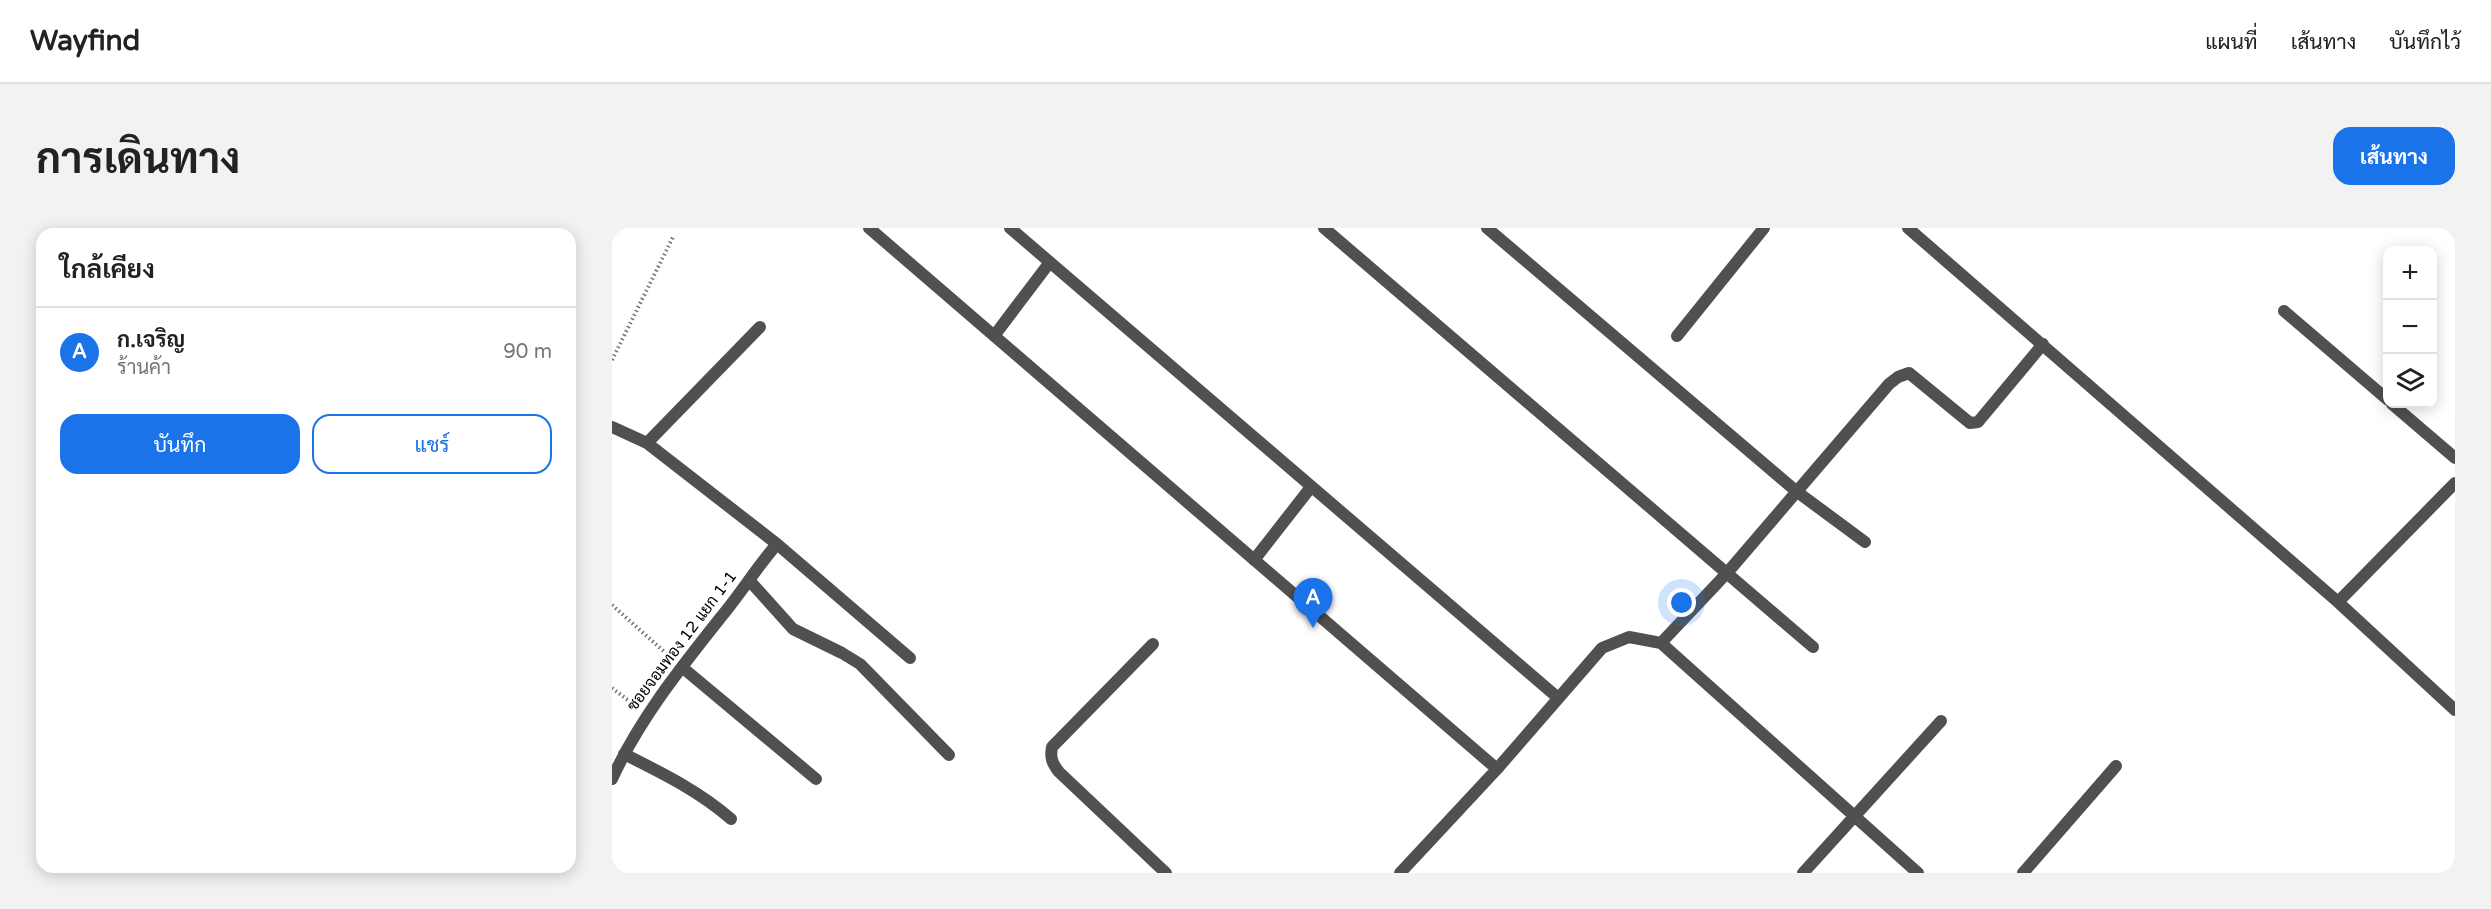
<!DOCTYPE html>
<html lang="th">
<meta charset="utf-8">
<style>
body{margin:0;font-family:"Varela Round",Sarabun,sans-serif;background:#f2f2f2;color:#222}
.controls{position:absolute;right:18px;top:18px;display:grid;overflow:hidden;border-radius:12px;box-shadow:0 3px 15px #0003}
.controls button{width:54px;height:54px;display:grid;place-items:center;padding:0;border:0;border-bottom:2px solid #e0e0e0;background:#fff;color:#222;font:30px sans-serif}
.you{position:absolute;left:1070px;top:375px;width:21px;height:21px;margin:-15px;border:4px solid #fff;border-radius:50%;background:#1a73e8;box-shadow:0 0 0 9px #1a73e833}
.badge{display:grid;place-items:center;width:39px;height:39px;border-radius:50%;background:#1a73e8;color:#fff;font-size:20px;font-weight:700}
.pin{position:absolute;translate:-50% -50px;filter:drop-shadow(0 2px 3px #0008)}
.pin::after{content:'';position:absolute;top:32px;width:21px;height:18px;background:inherit;clip-path:polygon(0 0,100% 0,50% 100%)}
.list{margin:0;padding:0;list-style:none}
h2{display:flex;justify-content:space-between;align-items:center;height:78px;margin:0;padding:0 24px;font-size:26px}
h2 small{font-size:20px;font-weight:400;color:#767676}
.list li{display:grid;grid-template-columns:39px 1fr auto;gap:18px;align-items:center;box-sizing:border-box;height:90px;padding:0 24px;border-top:2px solid #e0e0e0}
.list b{display:block;font-size:22px;white-space:nowrap}
.list p{margin:0;font-size:20px;white-space:nowrap;color:#767676}
.list em{font-size:20px;font-style:normal;color:#767676}
.actions{display:flex;gap:12px;padding:18px 24px}
.actions a{flex:1;padding:14px 0;border:2px solid #1a73e8;border-radius:18px;text-align:center;font-size:21px;color:#1a73e8}
.actions .main{background:#1a73e8;color:#fff}
.icon{flex:none;width:33px;height:33px;fill:none;stroke:currentColor;stroke-width:2;stroke-linecap:round;stroke-linejoin:round}
.map{position:relative;flex:none;width:1843px;height:645px;overflow:hidden;border-radius:18px}
header{display:flex;align-items:center;gap:36px;box-sizing:border-box;height:84px;padding:0 30px;background:#fff;border-bottom:2px solid #e0e0e0}
header strong{font-size:28px}
nav{display:flex;gap:33px;margin-inline-start:auto;font-size:21px}
.intro{display:flex;align-items:center;justify-content:space-between;box-sizing:border-box;height:144px;padding:0 36px}
h1{margin:0;font-size:42px}
.button{padding:15px 27px;border-radius:18px;background:#1a73e8;color:#fff;font-size:21px;font-weight:700}
main{display:flex;gap:36px;padding:0 36px}
aside{flex:1;background:#fff;border-radius:18px;box-shadow:0 3px 15px #0003}
.map>svg:first-child{display:block}
.lines{fill:none;stroke-linecap:round;stroke-linejoin:round}
.path{stroke:#727272;stroke-width:4;stroke-dasharray:1.5 3;stroke-linecap:butt}
.minor{stroke:#505050;stroke-width:12}
.labels{text-anchor:middle;dominant-baseline:central;stroke-width:4.5;stroke-linejoin:round;paint-order:stroke}
.street-label{font-size:16px;fill:#000;stroke:#fff}
</style>
<header>
<strong>Wayfind</strong>
<nav><a>แผนที่</a><a>เส้นทาง</a><a>บันทึกไว้</a></nav>
</header>
<div class="intro"><h1>การเดินทาง</h1><a class="button">เส้นทาง</a></div>
<main>
<aside>
<h2>ใกล้เคียง<small></small></h2>
<ul class="list">
<li><span class="badge">A</span><div><b>ก.เจริญ</b><p>ร้านค้า</p></div><em>90 m</em></li>
</ul>
<div class="actions"><a class="main">บันทึก</a><a>แชร์</a></div>
</aside>
<div class="map">
<svg width="1843" height="645" viewBox="0 0 1843 645">
<rect width="100%" height="100%" fill="#fff"/>
<g class="lines">
<path class="path" d="M0,132L61,9
M0,377L56,427
M0,460L21,476"/>
<path class="minor" d="M257,0L885,541
M398,0L945,469
M712,0L1201,419
M875,0L1184,263L1253,314
M1296,0L1726,374L1843,482
M1672,83L1776,172
M382,108L438,34
M1065,108L1152,0
M1780,176L1843,230
M0,199L35,215L165,316C145,339 129,365 109,389C68,441 28,490 0,551
M35,215L148,99
M165,316L298,430
M642,332L699,259
M137,352L181,401L230,425L248,436L337,527
M1726,374L1843,255
M1049,415L1115,345L1277,156L1286,149L1297,145L1358,195L1366,194L1431,116
M541,416L440,519C438,530 440,535 447,544L554,645
M71,440L204,551
M12,526C50,545 87,563 119,591
M788,645L885,541L990,420L1017,409L1049,415L1306,645
M1191,645L1329,493
M1411,645L1504,538"/>
</g>
<g class="labels">
<g class="street-label">
<text transform="translate(70 413) rotate(-53)">ซอยจอมทอง 12 แยก 1-1</text>
</g>
</g>
</svg>
<div class="controls">
<button>+</button>
<button>−</button>
<button><svg class="icon" aria-label="layers" viewBox="0 0 24 24"><path d="M12 4l9 5-9 5-9-5zM3 14l9 5 9-5"/></svg></button>
</div>
<div class="you"></div>
<div class="pin badge" style="left:701px;top:400px">A</div>
</div>
</main>
